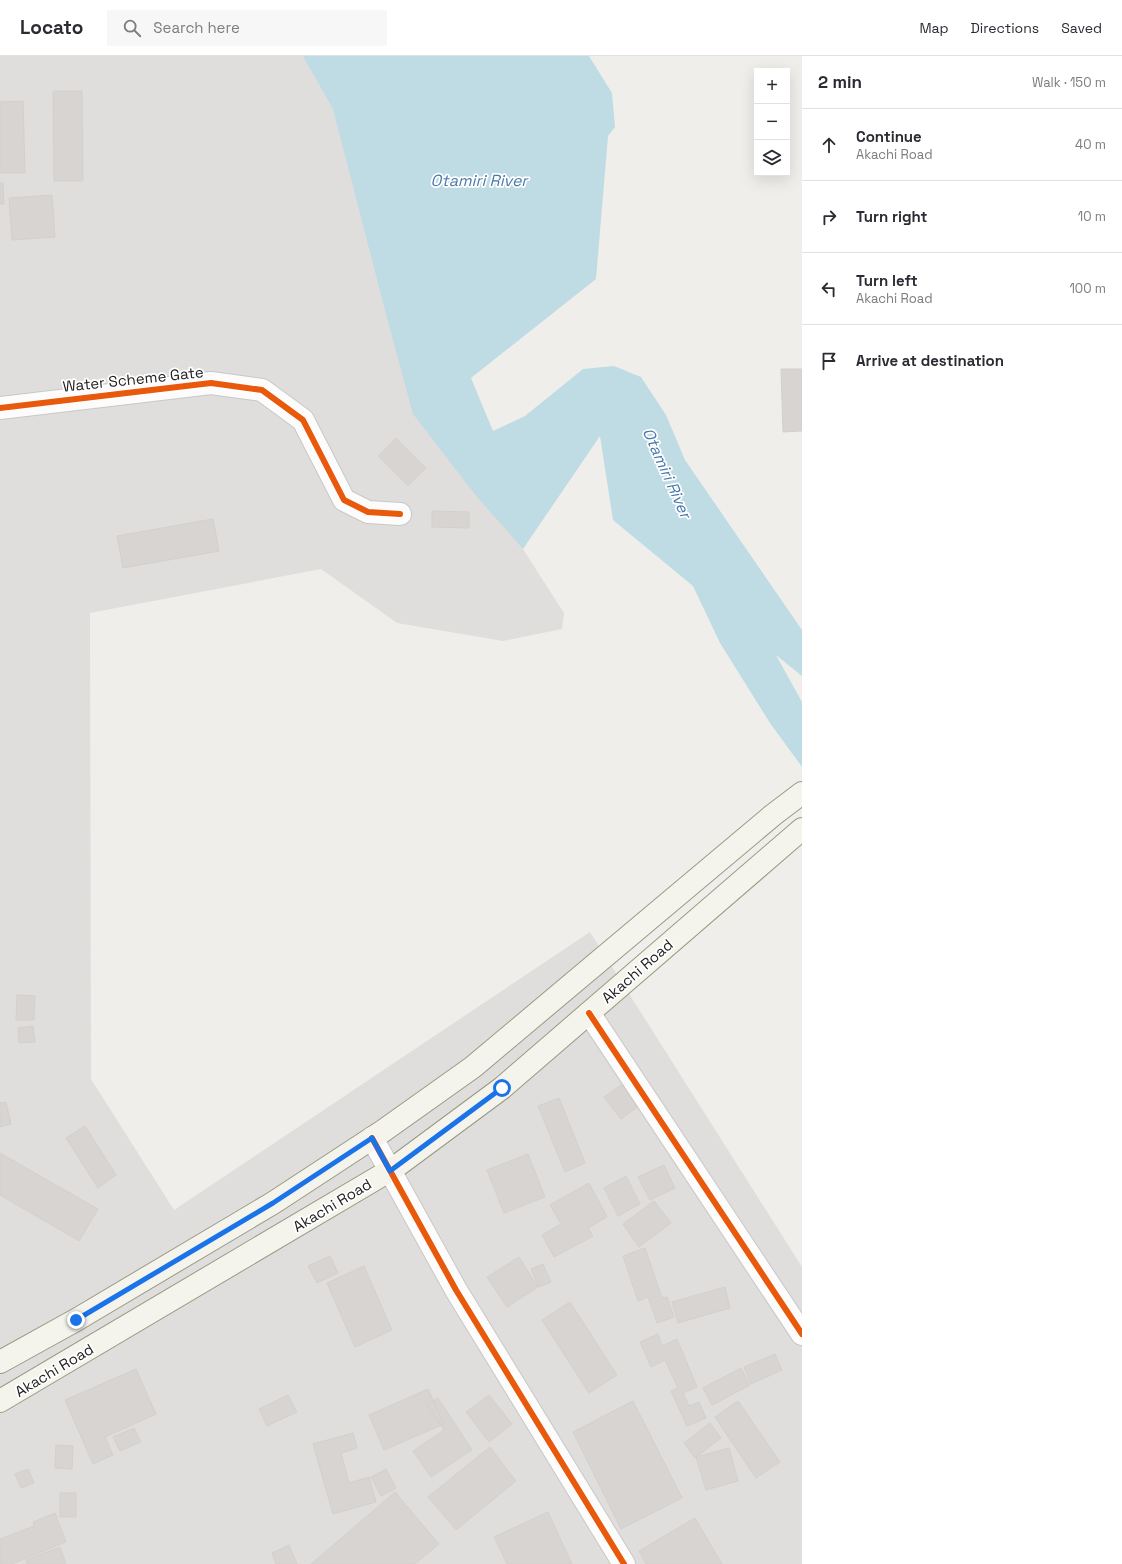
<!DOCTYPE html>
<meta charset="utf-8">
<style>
body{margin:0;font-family:"Space Grotesk",sans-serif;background:#f7f7f7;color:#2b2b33}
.controls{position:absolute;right:12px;top:12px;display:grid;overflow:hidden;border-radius:0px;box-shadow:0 4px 16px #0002}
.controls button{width:36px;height:36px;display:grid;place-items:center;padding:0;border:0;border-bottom:1px solid #e1e1e2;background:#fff;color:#2b2b33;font:20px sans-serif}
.stop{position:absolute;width:12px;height:12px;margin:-9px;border:3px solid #1a73e8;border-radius:50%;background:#fff}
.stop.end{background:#1a73e8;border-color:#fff;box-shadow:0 1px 4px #0008}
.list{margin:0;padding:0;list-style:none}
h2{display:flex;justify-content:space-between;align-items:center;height:52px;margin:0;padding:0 16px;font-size:17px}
h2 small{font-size:13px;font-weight:400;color:#7c7c81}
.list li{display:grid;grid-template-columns:26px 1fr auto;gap:12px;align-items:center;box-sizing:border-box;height:72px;padding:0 16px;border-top:1px solid #e1e1e2}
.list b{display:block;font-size:15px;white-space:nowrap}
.list p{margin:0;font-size:13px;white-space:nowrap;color:#7c7c81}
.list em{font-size:13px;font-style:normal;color:#7c7c81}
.icon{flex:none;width:22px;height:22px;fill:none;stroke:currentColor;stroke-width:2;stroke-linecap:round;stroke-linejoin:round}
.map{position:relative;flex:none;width:802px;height:1508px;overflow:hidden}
header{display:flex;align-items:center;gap:24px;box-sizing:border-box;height:56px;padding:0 20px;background:#fff;border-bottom:1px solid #e1e1e2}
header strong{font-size:19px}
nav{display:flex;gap:22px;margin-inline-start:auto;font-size:14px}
.search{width:280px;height:36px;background:#f7f7f7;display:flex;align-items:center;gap:10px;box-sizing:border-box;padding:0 14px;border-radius:0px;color:#7c7c81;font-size:15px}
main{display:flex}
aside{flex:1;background:#fff}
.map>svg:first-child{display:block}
.residential{fill:#dfdedc}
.water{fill:#bfdbe3}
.building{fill:#d7d4d2;stroke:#d3d0cc}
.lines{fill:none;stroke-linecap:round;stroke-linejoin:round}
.street-casing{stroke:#c9c8c7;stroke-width:24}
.secondary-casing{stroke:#999a82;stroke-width:24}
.street{stroke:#fdfcfc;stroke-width:22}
.secondary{stroke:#f4f4ed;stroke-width:22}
.cycleway-casing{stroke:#fff;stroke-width:8}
.cycleway{stroke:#e8590c;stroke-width:6}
.route{stroke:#1a73e8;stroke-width:5}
.labels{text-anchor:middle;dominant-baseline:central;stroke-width:3.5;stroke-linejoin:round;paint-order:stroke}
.street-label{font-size:15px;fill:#222;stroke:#fff}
.water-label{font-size:16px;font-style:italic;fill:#4a7aab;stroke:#fff}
</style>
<header>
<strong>Locato</strong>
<div class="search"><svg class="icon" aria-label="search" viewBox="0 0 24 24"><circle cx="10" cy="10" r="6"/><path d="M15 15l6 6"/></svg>Search here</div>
<nav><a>Map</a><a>Directions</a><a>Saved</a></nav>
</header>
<main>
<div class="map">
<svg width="802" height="1508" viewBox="0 0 802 1508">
<rect width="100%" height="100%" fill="#f0eeeb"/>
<path class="residential" d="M0,0H316L496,451L564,557L562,573L503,585L397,567L321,513L90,557L91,1023L174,1154L590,876L802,1211V1508H0Z"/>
<path class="water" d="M303,0H589L612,37L615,71L608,80L596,223L471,322L493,375L525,360L583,313L614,310L641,321L666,359L685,404L802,574V620L776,599L802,646V711L770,667L720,587L693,530L613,464L600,380L523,493L477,441L413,358L387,262L333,53Z"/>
<path class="building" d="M53,35H82L83,125H54Z
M23,45L25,117H0V46Z
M0,127H3L4,148H0Z
M52,139L55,181L12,184L9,142Z
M781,313H802V375L783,376Z
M396,382L426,412L408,430L378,400Z
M432,455L469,456V472L432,471Z
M213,463L219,495L123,512L117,480Z
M17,939L35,940L34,964H16Z
M33,970L35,986L19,987L18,972Z
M624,1027L640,1049L621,1063L604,1041Z
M559,1042L585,1107L565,1116L538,1050Z
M6,1046L11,1068L0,1071V1047Z
M85,1070L116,1119L98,1132L66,1082Z
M0,1097L98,1153L79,1185L0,1139Z
M528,1098L545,1141L504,1157L487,1114Z
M664,1109L675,1132L650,1144L638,1121Z
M626,1120L640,1148L618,1160L604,1132Z
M589,1127L607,1161L588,1172L593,1180L554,1201L542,1179L561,1168L550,1149Z
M654,1145L671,1167L639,1191L623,1168Z
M645,1192L662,1242L667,1241L674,1261L657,1267L648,1241L638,1245L623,1200Z
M330,1200L338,1217L317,1227L308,1210Z
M519,1201L538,1231L507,1251L487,1221Z
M543,1208L551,1226L539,1231L531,1213Z
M364,1210L392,1274L355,1291L327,1227Z
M725,1231L730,1252L678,1267L672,1246Z
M570,1246L617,1319L589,1337L542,1264Z
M658,1278L662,1290L677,1283L697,1331L683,1337L689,1350L699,1346L706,1362L687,1370L671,1335L678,1332L665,1304L651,1311L640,1286Z
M775,1298L782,1314L751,1328L744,1311Z
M741,1312L750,1329L712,1349L703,1332Z
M136,1313L156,1358L105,1381L113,1399L93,1408L65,1344Z
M428,1333L444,1368L384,1394L369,1359Z
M288,1339L297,1356L267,1370L259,1353Z
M489,1339L512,1368L489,1386L466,1356Z
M438,1342L472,1394L431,1421L413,1395L444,1374L427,1349Z
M633,1345L682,1442L621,1473L573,1376Z
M738,1345L780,1406L756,1422L715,1361Z
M710,1367L721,1382L695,1402L684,1387Z
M134,1372L141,1386L120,1395L113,1381Z
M353,1377L357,1392L341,1397L349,1427L369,1421L376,1446L333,1458L313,1388Z
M56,1389L73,1390L72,1413L55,1412Z
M490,1391L516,1425L456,1474L428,1441Z
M729,1392L738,1425L706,1434L696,1401Z
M28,1413L34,1427L21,1432L15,1418Z
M386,1413L396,1432L381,1440L371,1421Z
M395,1436L439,1488L415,1508H311Z
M60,1437H76V1461H60Z
M548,1456L572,1508H507L494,1481Z
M55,1457L66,1486L12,1508H0V1483L34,1470L33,1466Z
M695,1462L722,1508H646L639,1495Z
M289,1489L297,1508H276L272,1497Z
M60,1491L66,1508H27L26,1504Z"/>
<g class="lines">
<defs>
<path id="street" d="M0,352L211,327L262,334L303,364L344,444L368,456L400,458
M589,957L802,1278
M372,1082L456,1234L624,1508"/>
<path id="secondary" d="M0,1306L76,1264L273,1147L383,1075L473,1011L773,759L802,737
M0,1345L394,1112L502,1032L802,773"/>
</defs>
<use href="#street" class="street-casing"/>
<use href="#secondary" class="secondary-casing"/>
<use href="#street" class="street"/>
<use href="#secondary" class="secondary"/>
<defs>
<path id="cycleway" d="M0,352L211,327L262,334L303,364L344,444L368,456L400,458
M589,957L802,1278
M372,1082L456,1234L624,1508"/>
</defs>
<use href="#cycleway" class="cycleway-casing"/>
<use href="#cycleway" class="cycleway"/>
</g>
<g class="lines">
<path class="route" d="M76,1264L273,1147L372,1082L390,1115L502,1032"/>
</g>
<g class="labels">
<g class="street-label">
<text transform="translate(133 323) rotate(-6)">Water Scheme Gate</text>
<text transform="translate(637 915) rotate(-41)">Akachi Road</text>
<text transform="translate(332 1149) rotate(-31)">Akachi Road</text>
<text transform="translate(54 1314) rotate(-31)">Akachi Road</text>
</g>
<g class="water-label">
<text x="479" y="124">Otamiri River</text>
<text transform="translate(667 417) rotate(66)">Otamiri River</text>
</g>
</g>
</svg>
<div class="controls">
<button>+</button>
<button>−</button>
<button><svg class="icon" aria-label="layers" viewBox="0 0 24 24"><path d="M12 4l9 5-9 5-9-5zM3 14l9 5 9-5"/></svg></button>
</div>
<div class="stop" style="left:502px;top:1032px"></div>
<div class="stop end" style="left:76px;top:1264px"></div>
</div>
<aside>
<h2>2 min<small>Walk · 150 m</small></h2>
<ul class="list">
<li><svg class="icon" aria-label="ahead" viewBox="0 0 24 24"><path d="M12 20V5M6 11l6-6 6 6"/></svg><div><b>Continue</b><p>Akachi Road</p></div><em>40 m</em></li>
<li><svg class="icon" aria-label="right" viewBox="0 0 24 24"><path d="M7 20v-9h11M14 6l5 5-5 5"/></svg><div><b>Turn right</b></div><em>10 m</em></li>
<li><svg class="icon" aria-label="left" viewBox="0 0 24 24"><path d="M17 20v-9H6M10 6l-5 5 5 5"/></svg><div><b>Turn left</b><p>Akachi Road</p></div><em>100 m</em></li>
<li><svg class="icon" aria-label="arrive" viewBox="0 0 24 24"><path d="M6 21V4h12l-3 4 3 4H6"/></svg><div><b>Arrive at destination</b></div></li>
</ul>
</aside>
</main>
